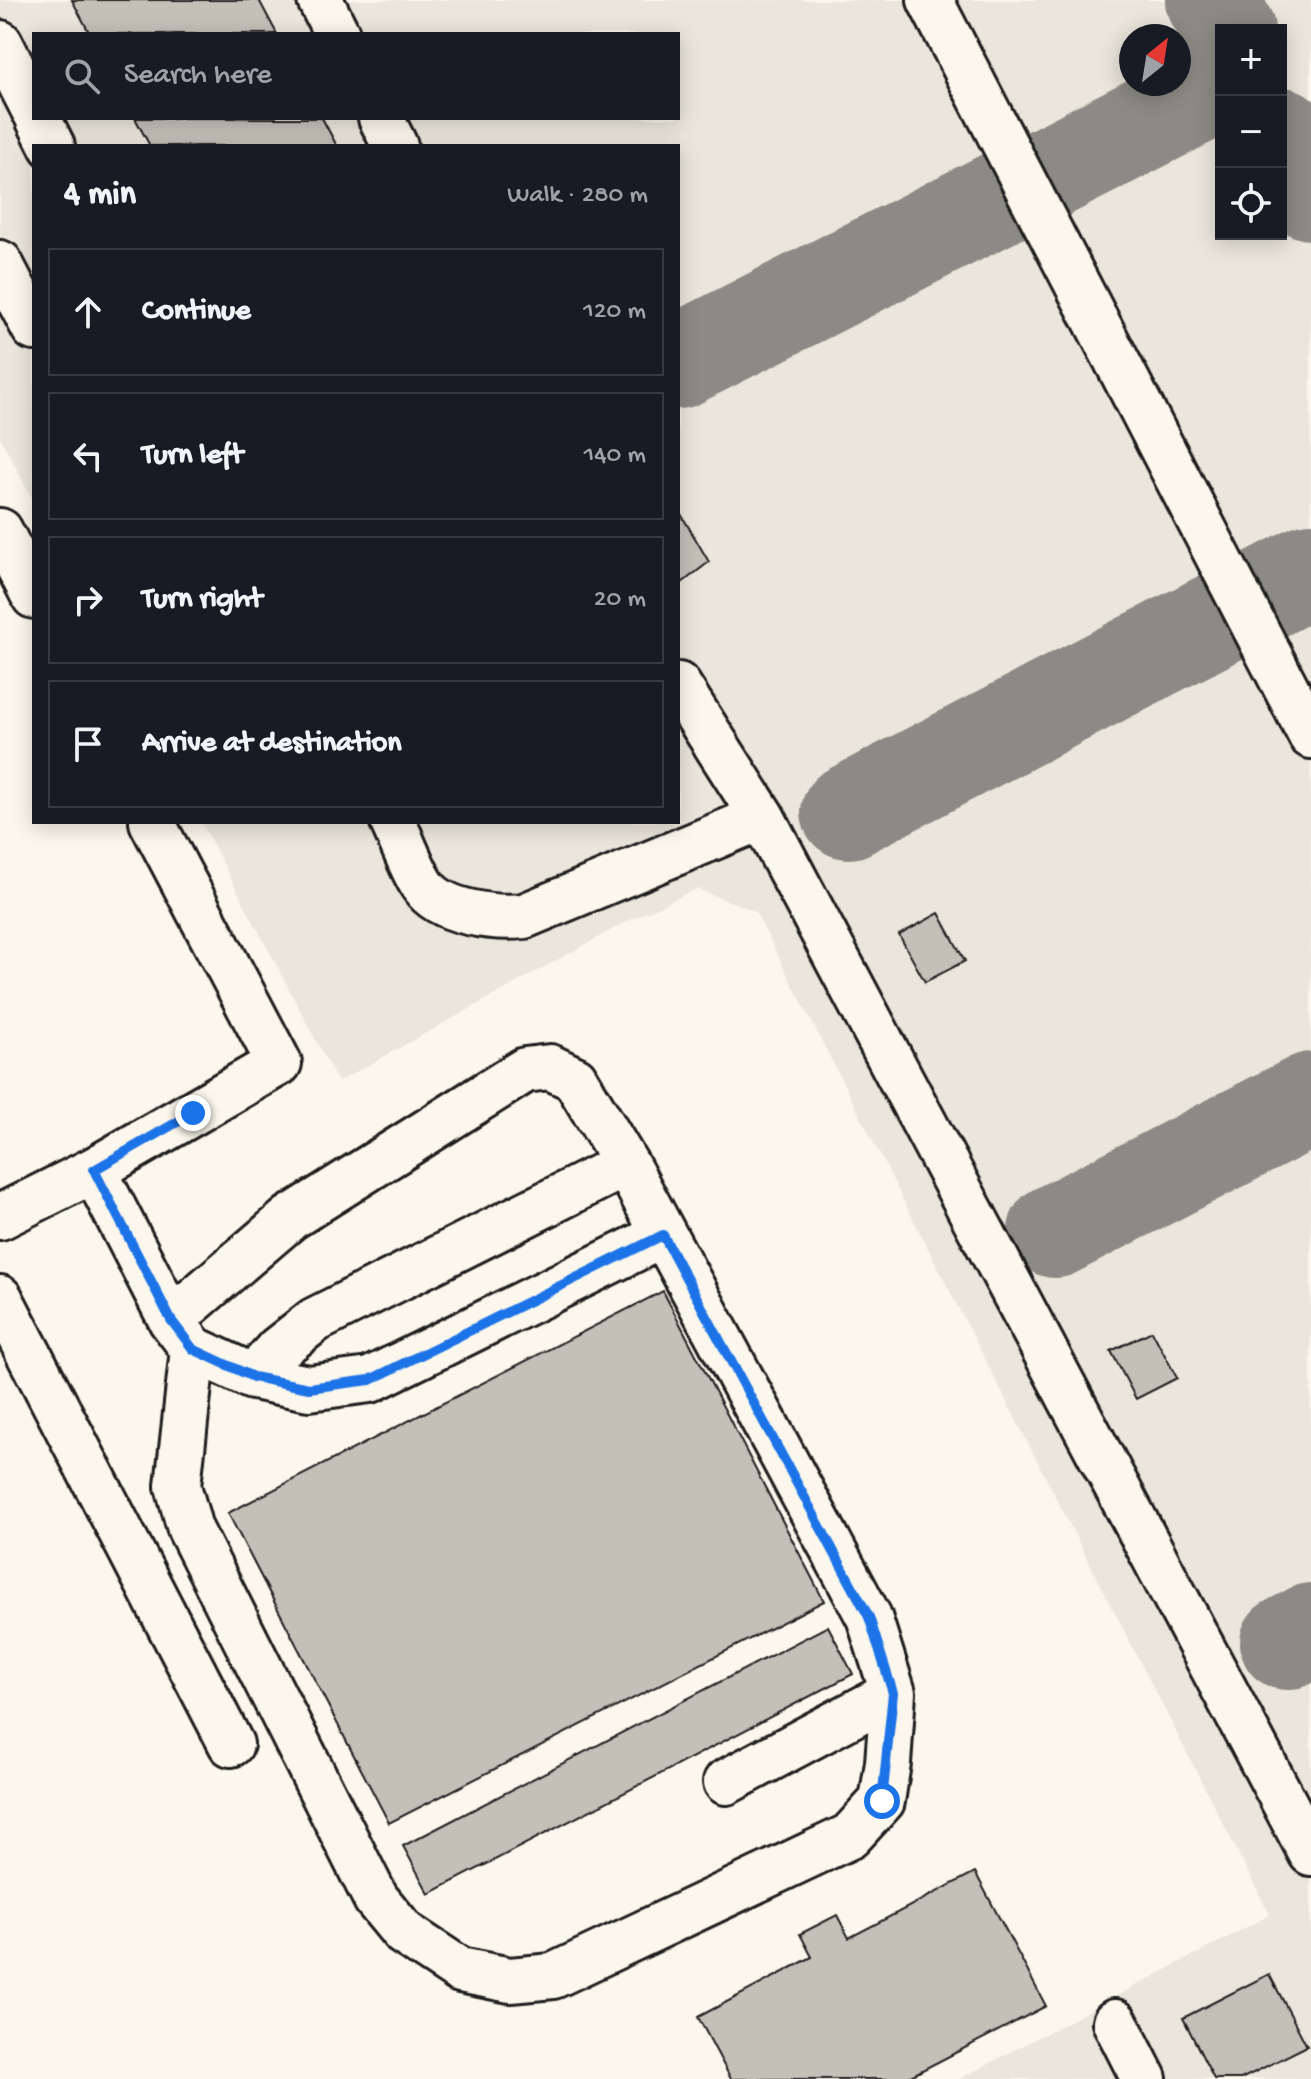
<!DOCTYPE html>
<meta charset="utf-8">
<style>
body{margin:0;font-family:"Gochi Hand",sans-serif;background:#242831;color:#f1f3f6}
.controls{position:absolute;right:24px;top:24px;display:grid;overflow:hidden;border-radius:0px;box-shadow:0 4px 20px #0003}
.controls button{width:72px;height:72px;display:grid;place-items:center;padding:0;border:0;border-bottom:2px solid #363941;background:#171b24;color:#f1f3f6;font:40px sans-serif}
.compass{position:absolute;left:1119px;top:24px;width:72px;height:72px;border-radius:50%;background:#171b24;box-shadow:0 4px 20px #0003;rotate:30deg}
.stop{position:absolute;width:24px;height:24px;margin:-18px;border:6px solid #1a73e8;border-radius:50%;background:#fff}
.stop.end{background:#1a73e8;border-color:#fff;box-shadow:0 2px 8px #0008}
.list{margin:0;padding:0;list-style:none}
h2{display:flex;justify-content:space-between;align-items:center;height:104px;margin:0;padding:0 32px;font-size:34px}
h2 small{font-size:26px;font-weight:400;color:#9ea1a6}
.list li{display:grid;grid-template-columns:52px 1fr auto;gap:24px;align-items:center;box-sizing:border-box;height:128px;margin:0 16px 16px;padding:0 16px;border:2px solid #363941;border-radius:0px}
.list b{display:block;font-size:30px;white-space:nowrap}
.list em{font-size:26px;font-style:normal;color:#9ea1a6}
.icon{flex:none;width:44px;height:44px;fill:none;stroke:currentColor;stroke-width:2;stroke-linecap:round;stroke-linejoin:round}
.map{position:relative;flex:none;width:1311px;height:2079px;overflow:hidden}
.search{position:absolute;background:#171b24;box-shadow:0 4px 20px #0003;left:32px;top:32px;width:648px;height:88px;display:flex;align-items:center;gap:20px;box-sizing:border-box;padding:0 28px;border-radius:0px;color:#9ea1a6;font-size:30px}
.panel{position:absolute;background:#171b24;box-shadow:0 4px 20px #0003;left:32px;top:144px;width:648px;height:680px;border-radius:0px}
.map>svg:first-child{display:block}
.built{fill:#eae6dc;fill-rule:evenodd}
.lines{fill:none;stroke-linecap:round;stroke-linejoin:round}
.taxiway{stroke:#8c8a84;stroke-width:94}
.building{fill:#c3c0b8;stroke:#1c1c1c;stroke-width:2}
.minor-casing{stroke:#1c1c1c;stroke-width:50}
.minor{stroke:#fbf7ec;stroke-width:44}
.route{stroke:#1a73e8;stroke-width:10}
</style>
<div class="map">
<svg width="1311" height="2079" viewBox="0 0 1311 2079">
<rect width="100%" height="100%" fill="#fbf7ec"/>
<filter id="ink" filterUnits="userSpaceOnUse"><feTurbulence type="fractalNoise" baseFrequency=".0125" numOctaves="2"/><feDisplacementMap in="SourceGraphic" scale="16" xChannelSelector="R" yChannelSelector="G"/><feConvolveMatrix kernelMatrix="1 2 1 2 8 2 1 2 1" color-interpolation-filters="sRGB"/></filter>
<g filter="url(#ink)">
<path class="built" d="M0,0H1311V2079H959L1270,1915L755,911L696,889L626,922L338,1082L201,822H678V146H34V502L0,437ZM1221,30H1281V234H1221ZM34,34H678V118H34ZM1131,36H1179V84H1131Z"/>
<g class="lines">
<path class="taxiway" d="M1212,0L1228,30
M1281,134L1311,193
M678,362L1221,85
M848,812L1311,570
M1055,1231L1311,1099
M1287,1643L1311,1630"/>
</g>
<path class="building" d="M72,0H259L277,34H90Z
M135,118H322L337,146H150Z
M678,509L709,562L678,586Z
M939,913L965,961L925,982L899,935Z
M663,1291L824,1601L389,1823L228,1513Z
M1152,1331L1177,1378L1136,1399L1111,1351Z
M828,1626L853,1674L429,1894L403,1846Z
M975,1872L1046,2006L905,2079H731L698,2017L812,1957L800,1934L837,1915L849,1938Z
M1269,1974L1307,2046L1241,2079H1214L1183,2018Z"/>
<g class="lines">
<defs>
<path id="minor" d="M320,0L337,34
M930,0L1311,736
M0,43L34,110
M38,118L52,146
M381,118L395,146
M0,263L34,328
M0,531L34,596
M678,685L762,817L1311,1853
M393,822C403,843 411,867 423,886C441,913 495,919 524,916L762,817
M94,1170L171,1320L193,1349L178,1486L190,1529L376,1899L404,1933L460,1970L510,1980L553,1976L850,1836L882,1801L888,1763L893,1693L869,1617L626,1164L575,1079L550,1067L525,1070L290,1218L171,1320
M0,1217L94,1170L279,1063L152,822
M0,1298L231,1744
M193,1349L253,1377L309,1388L370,1380L663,1235
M253,1377L278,1349L315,1320L626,1164
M726,1782L893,1693
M1115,2022L1144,2079"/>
</defs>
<use href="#minor" class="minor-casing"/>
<use href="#minor" class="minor"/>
</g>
</g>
<g class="lines" filter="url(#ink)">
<path class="route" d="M193,1113L94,1170L171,1320L193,1349L253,1377L309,1388L370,1380L663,1235L869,1617L893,1693L882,1801"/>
</g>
</svg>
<div class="controls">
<button>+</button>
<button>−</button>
<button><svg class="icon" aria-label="locate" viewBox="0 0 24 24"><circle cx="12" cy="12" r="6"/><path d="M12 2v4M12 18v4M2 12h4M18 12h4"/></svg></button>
</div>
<svg class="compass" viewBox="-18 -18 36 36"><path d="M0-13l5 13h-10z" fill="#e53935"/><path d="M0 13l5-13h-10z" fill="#9ea1a6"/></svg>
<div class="stop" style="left:882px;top:1801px"></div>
<div class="stop end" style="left:193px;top:1113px"></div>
<div class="search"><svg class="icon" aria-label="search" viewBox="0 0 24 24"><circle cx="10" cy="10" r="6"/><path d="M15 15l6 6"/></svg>Search here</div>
<section class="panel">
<h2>4 min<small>Walk · 280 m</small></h2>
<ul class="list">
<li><svg class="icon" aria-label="ahead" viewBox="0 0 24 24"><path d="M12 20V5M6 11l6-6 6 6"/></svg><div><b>Continue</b></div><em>120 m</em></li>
<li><svg class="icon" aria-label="left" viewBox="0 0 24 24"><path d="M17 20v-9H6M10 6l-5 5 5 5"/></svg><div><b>Turn left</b></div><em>140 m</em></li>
<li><svg class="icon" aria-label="right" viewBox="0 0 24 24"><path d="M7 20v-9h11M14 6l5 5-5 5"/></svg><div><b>Turn right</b></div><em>20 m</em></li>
<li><svg class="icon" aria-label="arrive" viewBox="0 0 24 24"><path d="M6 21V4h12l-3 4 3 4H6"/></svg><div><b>Arrive at destination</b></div></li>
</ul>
</section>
</div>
